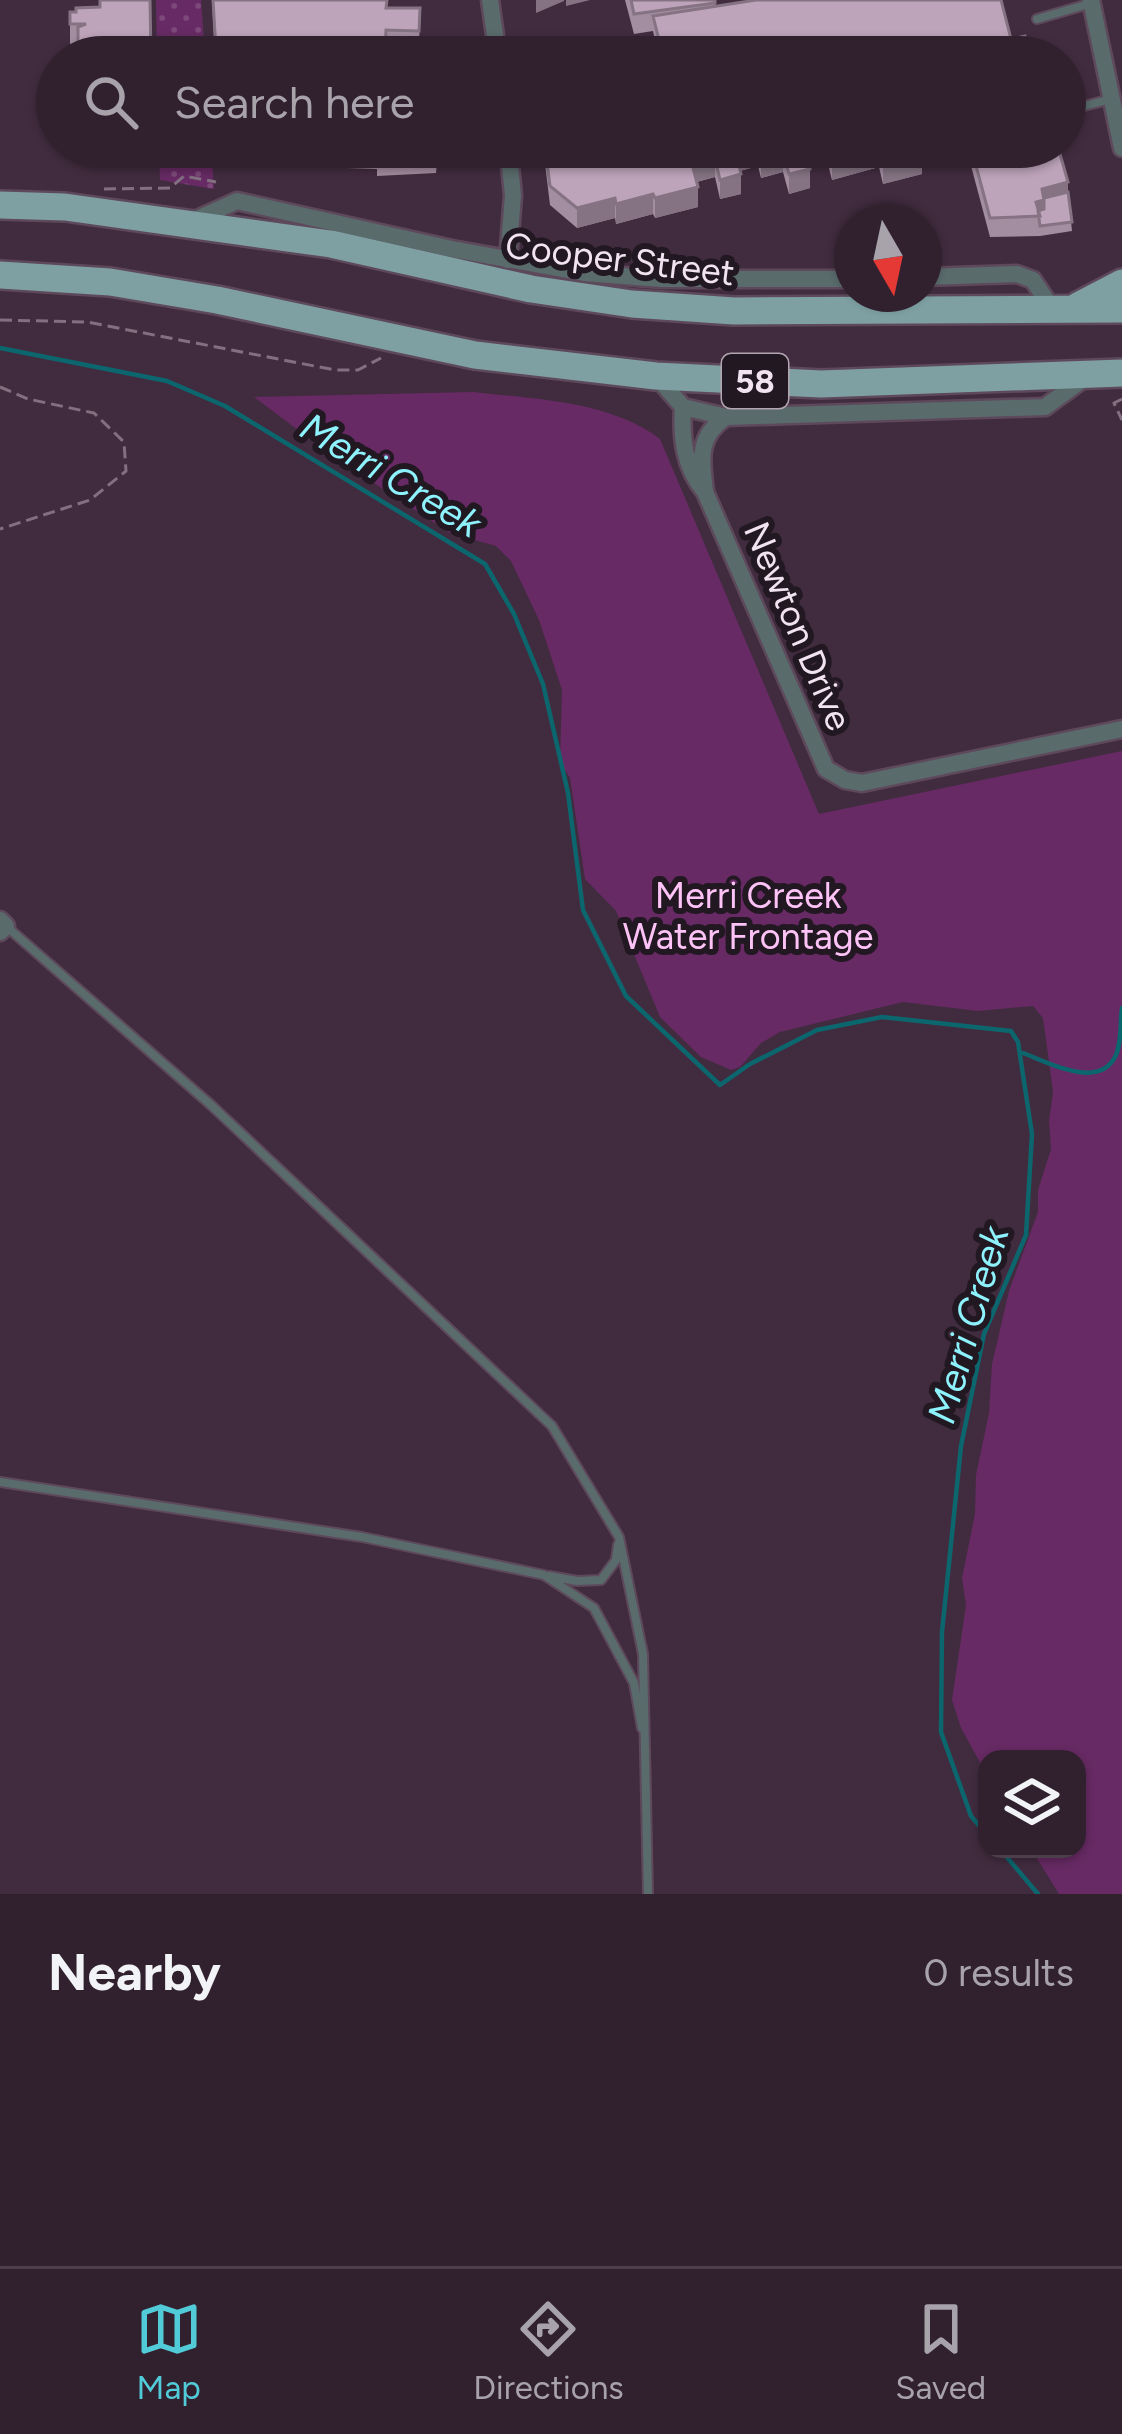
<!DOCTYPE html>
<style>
body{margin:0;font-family:Figtree,sans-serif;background:#3d2e3b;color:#f1f3f6}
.controls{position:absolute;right:36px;bottom:36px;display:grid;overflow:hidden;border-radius:24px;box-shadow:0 3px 9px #0004}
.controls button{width:108px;height:108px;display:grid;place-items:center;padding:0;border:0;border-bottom:3px solid #4c3e4b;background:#31212f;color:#f1f3f6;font:60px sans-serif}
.compass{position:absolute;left:834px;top:204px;width:108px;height:108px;border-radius:50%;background:#31212f;box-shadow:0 3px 9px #0004;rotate:171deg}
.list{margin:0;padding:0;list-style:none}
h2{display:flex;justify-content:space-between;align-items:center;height:156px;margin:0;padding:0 48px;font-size:51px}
h2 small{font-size:39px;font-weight:400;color:#a8a3aa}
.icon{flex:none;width:66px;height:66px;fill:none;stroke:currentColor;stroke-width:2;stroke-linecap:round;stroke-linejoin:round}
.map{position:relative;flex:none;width:1122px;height:1894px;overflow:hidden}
.search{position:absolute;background:#31212f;box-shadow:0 3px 9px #0004;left:36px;right:36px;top:36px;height:132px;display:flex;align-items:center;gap:30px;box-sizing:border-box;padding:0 42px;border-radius:66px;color:#a8a3aa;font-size:45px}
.sheet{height:372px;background:#31212f}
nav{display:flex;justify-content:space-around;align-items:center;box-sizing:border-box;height:168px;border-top:3px solid #4c3e4b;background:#31212f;font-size:33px;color:#a8a3aa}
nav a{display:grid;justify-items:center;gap:6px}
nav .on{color:#52cbd8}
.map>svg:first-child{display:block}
.grass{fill:url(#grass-dots)}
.green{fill:#672a64}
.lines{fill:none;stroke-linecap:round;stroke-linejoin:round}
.stream{stroke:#0c666e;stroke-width:4.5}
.service-casing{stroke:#5d495b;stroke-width:12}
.minor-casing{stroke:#5d495b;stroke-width:21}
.primary-casing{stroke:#5d495b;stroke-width:32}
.path{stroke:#826f80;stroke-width:3;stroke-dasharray:12 6;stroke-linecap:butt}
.service{stroke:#5a6b6c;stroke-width:8}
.minor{stroke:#5a6b6c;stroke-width:16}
.primary{stroke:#7ea0a3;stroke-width:27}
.wall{fill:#a38da1}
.shaded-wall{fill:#857383}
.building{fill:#bea4bb;stroke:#857383;stroke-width:3}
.labels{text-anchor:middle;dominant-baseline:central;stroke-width:12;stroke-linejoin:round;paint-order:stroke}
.shield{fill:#221821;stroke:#b3a6b1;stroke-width:3}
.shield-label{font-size:33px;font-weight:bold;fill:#f1e3ef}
.street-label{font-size:36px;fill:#f1e3ef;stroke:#221821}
.park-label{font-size:36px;fill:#fdc3f7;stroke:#221821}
.water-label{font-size:39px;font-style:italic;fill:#8ef2fd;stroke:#221821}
</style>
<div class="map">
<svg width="1122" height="1894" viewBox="0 0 1122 1894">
<defs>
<pattern id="grass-dots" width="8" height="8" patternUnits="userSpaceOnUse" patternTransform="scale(3)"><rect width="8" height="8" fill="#672a64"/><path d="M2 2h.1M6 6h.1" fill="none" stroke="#7d497a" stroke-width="1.8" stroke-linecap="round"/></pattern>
</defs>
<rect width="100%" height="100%" fill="#412c3f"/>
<path class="grass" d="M156,0H201L205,57H157Z
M159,147H211L214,189L160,180Z"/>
<path class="green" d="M473,392C535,399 610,401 660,439L819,814L1122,751V1894H1059L1031,1849H1077V1759H987V1775L961,1728L952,1700L966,1605L962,1578L975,1514L976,1475L989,1413L992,1364L1009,1291L1038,1212V1190L1051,1149L1049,1121L1053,1092L1047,1047L1043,1018L1033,1006L978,1011L903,1002L780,1032L761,1043L740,1067L731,1070L701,1057L660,1017L616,911L585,879L570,778L560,762L562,690L539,620L511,561L496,546L450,533L330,454L254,397Z"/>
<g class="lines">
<path class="stream" d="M0,348L167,381L225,406L485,564L514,614L543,684L568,793L583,910L626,996L720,1085L750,1064L817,1030L882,1017L1011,1031L1018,1042L1032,1134L1026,1235L984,1334L961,1446L942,1632L941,1732L971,1816L987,1835
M1023,1053C1047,1062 1098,1090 1115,1057C1122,1044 1120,1022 1122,1008
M1000,1849L1038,1894"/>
<defs>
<path id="service" d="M1037,19L1092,3
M1065,111L1111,99
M7,927L211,1105L552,1426L619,1537L643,1654L648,1894
M0,1482L362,1537L544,1575L594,1608L634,1683L642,1728
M549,1576L577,1581L601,1580L616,1560L618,1545"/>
<path id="minor" d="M490,0L498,57
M1091,0L1122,148
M508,147L513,195L508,260
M186,224L237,201L452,249L584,273L661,279H852
M924,277L1017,274L1033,280L1052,309
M657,377L683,407L726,417L1045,407L1086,377
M683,407C681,438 684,467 705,492L826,769L845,780L862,783L1122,729
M705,491C701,460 697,436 726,417
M0,920L6,926L0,932"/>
<path id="primary" d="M0,205L65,207L331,244L531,289L632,304L734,311L1122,309
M0,275L110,282L217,300L475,355L656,376L821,384L1122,373
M1078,306L1122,283"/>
</defs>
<use href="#service" class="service-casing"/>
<use href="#minor" class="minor-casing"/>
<use href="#primary" class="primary-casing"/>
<path class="path" d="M104,189L170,188L184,176L216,182
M0,320L87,322L335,370H358L381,358
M0,387L28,399L94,413L124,442L126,471L90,500L0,529
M1122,399L1114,403L1122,420"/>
<use href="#service" class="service"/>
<use href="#minor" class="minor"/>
<use href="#primary" class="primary"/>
</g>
<path class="wall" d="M212,0H387V8H420L419,51L386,50V55L443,57H215Z
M625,0H715V6L1011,39L1032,57L655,41L653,31L634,34Z
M70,12L151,57L70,44Z
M53,61H57V105L53,106Z
M102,147H153V149L102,150Z
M284,147H441L440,162H437L436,173L377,176V169L346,168V162L314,161V153H284Z
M543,147H955L922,156V174L883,184L879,167L832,180L827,160L809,165L810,188L789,194L783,172L761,178L758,166L740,171L741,194L720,199L715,177L697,182L698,207L655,218L653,214L616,224L615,218L577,228L550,205Z
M966,147H1058L1068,192L1072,231L1040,236L990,237Z"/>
<path class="shaded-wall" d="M536,0H564V1L536,13Z
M566,0H590L566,6Z
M758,147V166L736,172V152Z
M804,147H827V160L804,166Z
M879,147V167L832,180V160Z
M917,147H955L922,156V174L883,184V164Z
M783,152V172L761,178V158Z
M715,158V177L692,183V164Z
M810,169V188L789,194V174Z
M741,174V194L720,199V180Z
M1068,182V202L1040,216L1036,202L1042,189Z
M698,187V207L655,218V198Z
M653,194V214L616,224V204Z
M615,198V218L577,228V208Z"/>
<path class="building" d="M100,0H150L151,57H78V27L86,24H70V12H76V8L100,7Z
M213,0H387L386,8H420L419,31L386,30L385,55L216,50Z
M631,0H715V3L634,14Z
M756,0H1001L1011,39L1025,36L1032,57H595L659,40L653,16Z
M216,55L286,57H216Z
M380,55L443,56L380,57Z
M53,61H57V86H53Z
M346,147H378V154L346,153Z
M378,147H436V154L377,156Z
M545,147H756L736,152L741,174L720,180L715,158L692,164L698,187L655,198L653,194L616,204L615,198L577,208L550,186Z
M758,147H804L810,169L789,174L783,152L761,158Z
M829,147H920L922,154L883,164L879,147L832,160Z
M971,147H1058L1068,182L1042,189L1044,200L1036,202L1040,216L990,218Z
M1068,192L1072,222L1040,226L1038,211L1044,209V198Z"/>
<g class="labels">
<rect class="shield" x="722" y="354" width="66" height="54" rx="9"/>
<g class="shield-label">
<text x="755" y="381">58</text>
</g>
<g class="street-label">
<text transform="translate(620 259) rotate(7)">Cooper Street</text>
<text transform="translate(798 626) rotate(67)">Newton Drive</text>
</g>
<g class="park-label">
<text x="748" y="895">Merri Creek<tspan x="748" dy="41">Water Frontage</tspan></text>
</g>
<g class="water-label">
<text transform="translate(391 475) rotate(31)">Merri Creek</text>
<text transform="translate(968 1325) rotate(-74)">Merri Creek</text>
</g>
</g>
</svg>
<div class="controls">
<button><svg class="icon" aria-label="layers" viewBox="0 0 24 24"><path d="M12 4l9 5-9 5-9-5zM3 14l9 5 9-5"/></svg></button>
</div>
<svg class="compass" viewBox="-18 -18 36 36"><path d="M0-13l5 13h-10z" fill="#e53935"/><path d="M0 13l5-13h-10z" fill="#a8a3aa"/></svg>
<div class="search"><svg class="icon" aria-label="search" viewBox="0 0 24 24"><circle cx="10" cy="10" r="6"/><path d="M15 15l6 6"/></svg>Search here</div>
</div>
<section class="sheet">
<h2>Nearby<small>0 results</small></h2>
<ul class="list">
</ul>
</section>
<nav>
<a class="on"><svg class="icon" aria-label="map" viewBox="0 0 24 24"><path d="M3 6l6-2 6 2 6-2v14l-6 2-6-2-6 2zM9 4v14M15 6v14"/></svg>Map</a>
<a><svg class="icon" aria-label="directions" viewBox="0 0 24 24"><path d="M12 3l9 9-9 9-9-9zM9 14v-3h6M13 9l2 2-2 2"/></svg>Directions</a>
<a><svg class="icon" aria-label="saved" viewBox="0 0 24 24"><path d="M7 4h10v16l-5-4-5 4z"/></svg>Saved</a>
</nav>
